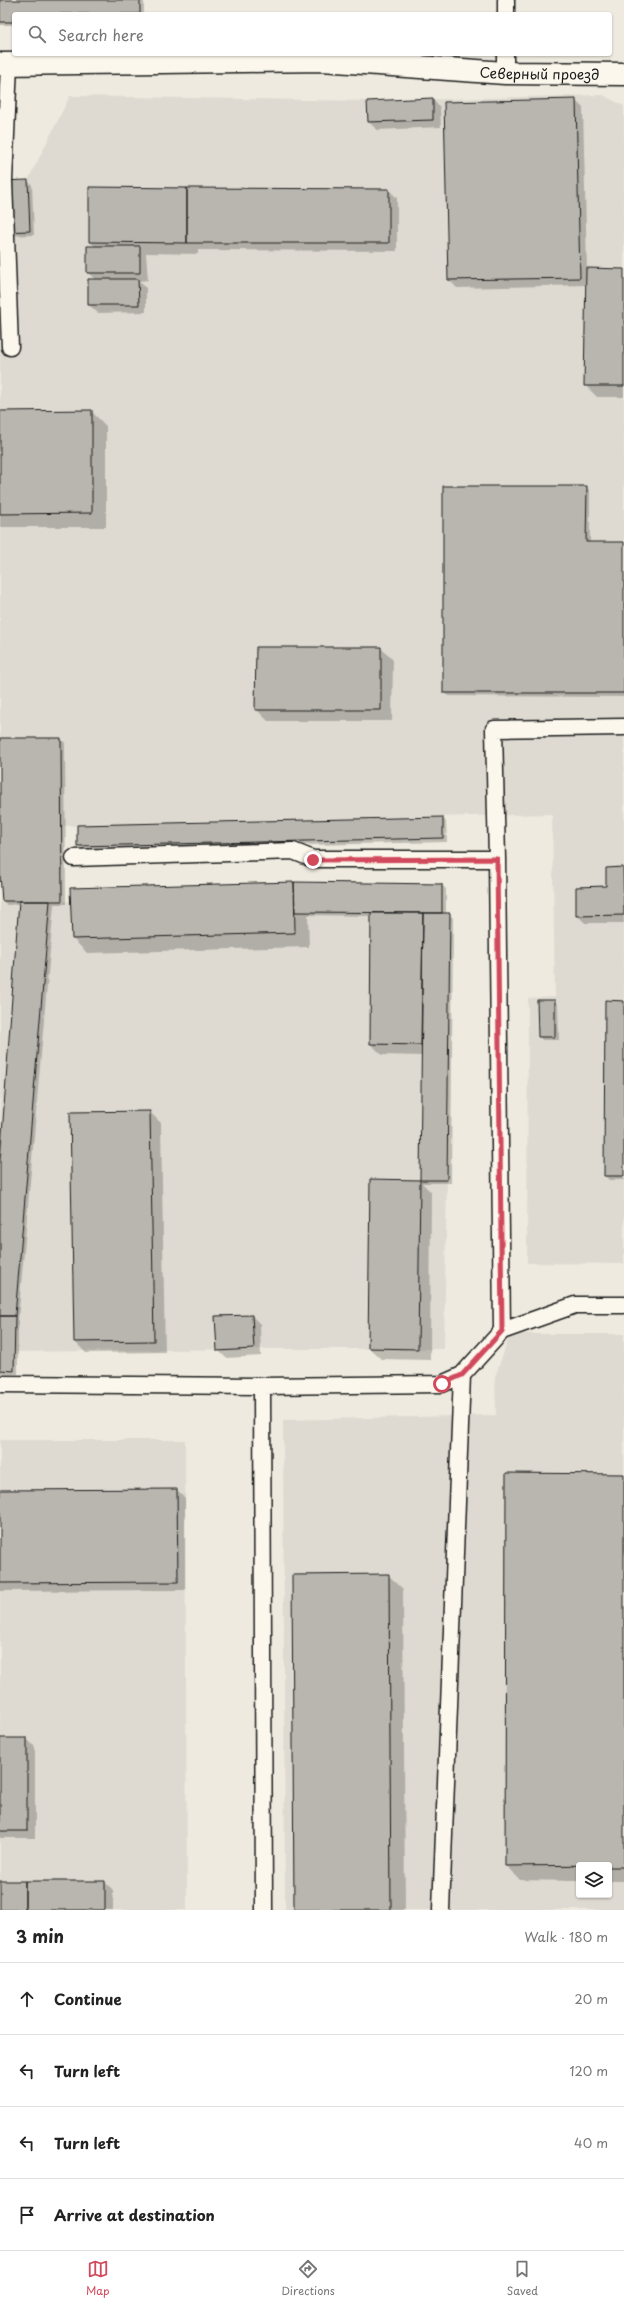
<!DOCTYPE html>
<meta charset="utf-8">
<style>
body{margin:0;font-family:"Playpen Sans",sans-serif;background:#f6f6f6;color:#222}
.controls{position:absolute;right:12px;bottom:12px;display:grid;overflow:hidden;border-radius:4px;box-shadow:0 1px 3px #0004}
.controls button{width:36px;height:36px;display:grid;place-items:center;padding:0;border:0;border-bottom:1px solid #e0e0e0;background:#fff;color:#222;font:20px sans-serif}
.stop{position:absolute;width:12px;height:12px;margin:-9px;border:3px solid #d1495b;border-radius:50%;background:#fff}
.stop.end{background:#d1495b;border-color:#fff;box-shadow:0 1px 4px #0008}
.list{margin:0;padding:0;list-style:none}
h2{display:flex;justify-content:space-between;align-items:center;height:52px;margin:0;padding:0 16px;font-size:17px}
h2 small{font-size:13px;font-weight:400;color:#767676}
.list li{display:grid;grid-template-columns:26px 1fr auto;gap:12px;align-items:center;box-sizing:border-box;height:72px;padding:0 16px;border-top:1px solid #e0e0e0}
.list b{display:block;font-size:15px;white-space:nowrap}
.list em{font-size:13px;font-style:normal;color:#767676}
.icon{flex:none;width:22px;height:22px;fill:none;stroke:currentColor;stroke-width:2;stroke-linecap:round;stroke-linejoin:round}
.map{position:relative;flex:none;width:624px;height:1910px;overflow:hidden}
.search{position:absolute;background:#fff;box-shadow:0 1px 3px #0004;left:12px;right:12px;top:12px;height:44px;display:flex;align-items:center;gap:10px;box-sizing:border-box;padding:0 14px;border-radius:4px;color:#767676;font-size:15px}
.sheet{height:340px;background:#fff}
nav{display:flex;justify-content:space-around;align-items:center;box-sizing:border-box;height:56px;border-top:1px solid #e0e0e0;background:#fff;font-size:11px;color:#767676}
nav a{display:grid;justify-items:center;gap:2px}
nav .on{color:#d1495b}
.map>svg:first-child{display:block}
.built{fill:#dedad1;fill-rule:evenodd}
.shadow{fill:#0003}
.building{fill:#b9b6af;stroke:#1c1c1c}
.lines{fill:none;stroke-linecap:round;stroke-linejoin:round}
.lane-casing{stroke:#1c1c1c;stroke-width:19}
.street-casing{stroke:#1c1c1c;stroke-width:25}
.lane{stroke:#fbf7ec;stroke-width:16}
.street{stroke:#fbf7ec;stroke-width:22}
.route{stroke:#d1495b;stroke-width:5}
.labels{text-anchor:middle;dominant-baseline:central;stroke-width:4;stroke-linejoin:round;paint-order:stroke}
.street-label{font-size:14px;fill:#1c1c1c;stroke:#fbf7ec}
</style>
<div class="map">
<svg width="624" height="1910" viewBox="0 0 624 1910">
<rect width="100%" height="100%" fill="#eeeadf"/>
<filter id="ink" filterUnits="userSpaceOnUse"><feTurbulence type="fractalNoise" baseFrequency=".025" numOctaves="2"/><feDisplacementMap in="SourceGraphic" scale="8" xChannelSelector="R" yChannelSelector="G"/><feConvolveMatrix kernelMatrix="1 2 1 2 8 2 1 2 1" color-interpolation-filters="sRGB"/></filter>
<g filter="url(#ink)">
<path class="built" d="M603,95L624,106V1264L527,1263L528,998L555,997L552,814L62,826L63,901L295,912L423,913L420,1179L447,1180L444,1349H254L15,1352L14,1371L0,1370V181L28,180L70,96L367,101Z
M510,1334H624V1910H285L283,1420L496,1415L495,1377ZM579,1865H609V1895H579Z
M0,1440H185L187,1910H0Z"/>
<path class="shadow" d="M0,0H144V14H14V25H0Z
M432,99L440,107L441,127L377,130L369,122Z
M575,100L583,108L587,269L624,270V397H597L585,385L587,285L457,288L449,280Z
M28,181L32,185L34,235L0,236Z
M389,190L397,198V251L198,250V254L146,253L148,280L139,281L146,288V312L98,313L89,305V280H96L88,273L96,247L90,242Z
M91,411L106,426V527H0V412Z
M586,487L590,491V543H624V697L448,696L444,692Z
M257,648H381L393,660L392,721H268L256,709Z
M0,739H61L65,743L66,904H54L18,1321V1374H0V1176L20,904L7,905L3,901L2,878H0Z
M443,818L446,822L447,842L82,850L78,846V826Z
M623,868L624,923H585L577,915L607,887Z
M294,883L442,885L446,889V914H449L453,918L451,1183H422L431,1192L430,1360L381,1359L369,1348L371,1180L422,1181V1056L382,1055L371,1044L372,916L308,915L309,947L87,953L72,938Z
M554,1001L558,1005L559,1040H542L539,1036Z
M624,1002V1180H609L605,1176Z
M150,1112L161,1123L165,1352L86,1353L75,1342Z
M252,1316L260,1324L261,1356L226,1358L218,1350Z
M624,1475V1881H609V1865H579V1881L520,1880L506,1866Z
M177,1490L185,1498V1590L0,1591V1491Z
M388,1575L403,1589L405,1910H295Z
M0,1739H27L35,1747V1838H0Z
M0,1882H105L113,1890V1910H0Z"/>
<path class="building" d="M0,0H140V14H14V22H0Z
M433,98V120L368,122L367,101Z
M576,99L580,278L448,280L444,102Z
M28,180L30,231L0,232V181Z
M89,187L187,188V243L89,242Z
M187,188L389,189V243H187Z
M87,246H140V273H87Z
M586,268L624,269V386H584Z
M88,279H138L139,305H88Z
M92,410V513L0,514V411Z
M443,486H587L586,542H624V693H443Z
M256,647H381V710H255Z
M0,738H61L62,901H2L0,874Z
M443,817V838L77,846V825Z
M623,867L624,915L576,916V887L606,886V868Z
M294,882L295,933L72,939L70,888Z
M294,882L442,884V913L295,912Z
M19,901H50L15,1316H0V1162Z
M371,913H423L421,1045L370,1044Z
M423,913H450L447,1180H420Z
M537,1000H555V1037H538Z
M605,1000L624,1001V1176H604Z
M150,1111L154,1341L74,1342L70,1112Z
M370,1179L420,1180L418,1349L368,1348Z
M252,1315L254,1349L217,1351L215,1316Z
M0,1316H15L14,1371L0,1370Z
M506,1473L624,1474V1867H609V1865L505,1866Z
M177,1489L178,1582L0,1583V1490Z
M389,1574L391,1910H294L292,1575Z
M0,1738H27V1831H0Z
M0,1881H25V1910H0Z
M25,1881H105V1910H25Z"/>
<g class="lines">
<defs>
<path id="lane" d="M506,14V0
M9,64L4,181L10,347
M505,73V54
M74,858L293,851L313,859H497
M502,1331L497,859L494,729L624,727
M0,1384L262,1386L442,1384L462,1375L502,1331L575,1305H624
M262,1386L264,1910
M441,1910L462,1375"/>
<g id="street">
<path id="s1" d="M0,64L322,60L505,73L624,74"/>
</g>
</defs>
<use href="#lane" class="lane-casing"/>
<use href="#street" class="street-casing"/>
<use href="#lane" class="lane"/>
<use href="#street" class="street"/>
</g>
</g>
<g class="lines" filter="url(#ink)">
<path class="route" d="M313,860L497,859L502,1331L462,1375L442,1384"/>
</g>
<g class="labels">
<g class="street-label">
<text stroke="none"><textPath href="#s1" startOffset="540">Северный проезд</textPath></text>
</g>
</g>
</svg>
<div class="controls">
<button><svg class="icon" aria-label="layers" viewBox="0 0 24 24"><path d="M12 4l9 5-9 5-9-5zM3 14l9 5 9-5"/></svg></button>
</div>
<div class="stop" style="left:442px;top:1384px"></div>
<div class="stop end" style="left:313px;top:860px"></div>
<div class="search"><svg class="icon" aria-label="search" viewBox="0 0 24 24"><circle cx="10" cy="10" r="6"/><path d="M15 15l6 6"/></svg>Search here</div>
</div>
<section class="sheet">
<h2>3 min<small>Walk · 180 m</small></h2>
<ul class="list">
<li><svg class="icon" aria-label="ahead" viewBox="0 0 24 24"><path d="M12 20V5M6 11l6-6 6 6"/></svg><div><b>Continue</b></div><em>20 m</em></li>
<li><svg class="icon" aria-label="left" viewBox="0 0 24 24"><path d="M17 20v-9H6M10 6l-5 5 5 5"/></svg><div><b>Turn left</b></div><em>120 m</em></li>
<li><svg class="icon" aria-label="left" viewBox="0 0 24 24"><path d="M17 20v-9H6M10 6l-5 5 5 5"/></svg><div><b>Turn left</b></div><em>40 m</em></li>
<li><svg class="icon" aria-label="arrive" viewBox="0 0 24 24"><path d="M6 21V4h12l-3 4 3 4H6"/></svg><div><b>Arrive at destination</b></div></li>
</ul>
</section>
<nav>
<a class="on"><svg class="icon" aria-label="map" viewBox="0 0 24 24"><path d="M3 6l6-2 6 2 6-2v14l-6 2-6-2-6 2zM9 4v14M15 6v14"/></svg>Map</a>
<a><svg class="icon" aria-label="directions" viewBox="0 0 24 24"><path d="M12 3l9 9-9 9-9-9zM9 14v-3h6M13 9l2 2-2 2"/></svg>Directions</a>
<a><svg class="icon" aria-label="saved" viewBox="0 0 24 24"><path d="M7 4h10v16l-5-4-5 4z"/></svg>Saved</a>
</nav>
